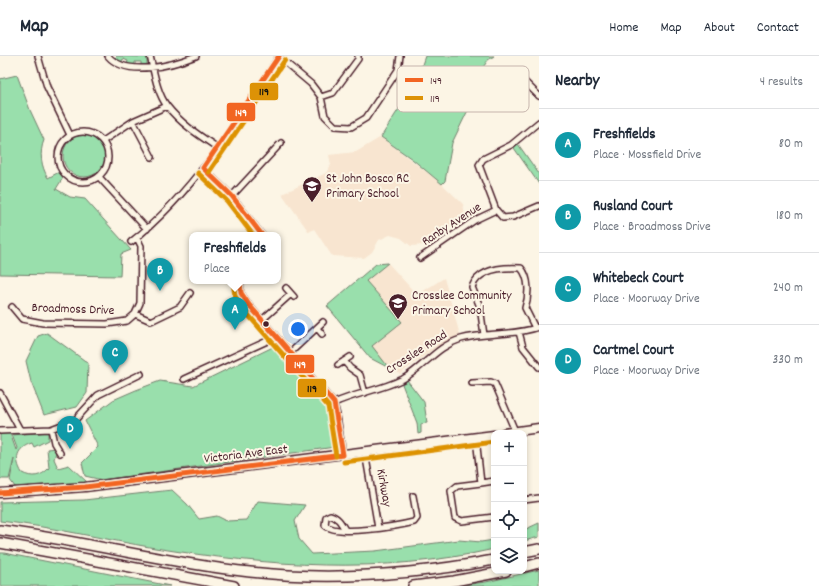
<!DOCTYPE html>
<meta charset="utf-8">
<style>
body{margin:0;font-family:Dekko,sans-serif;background:#f2f2f3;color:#1f2937}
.controls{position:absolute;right:12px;bottom:12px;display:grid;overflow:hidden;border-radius:8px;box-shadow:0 2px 6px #0003}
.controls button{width:36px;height:36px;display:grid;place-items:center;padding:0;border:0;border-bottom:1px solid #e0e1e3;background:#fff;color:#1f2937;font:20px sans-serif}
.you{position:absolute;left:298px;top:273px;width:14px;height:14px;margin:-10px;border:3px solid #fff;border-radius:50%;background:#1a73e8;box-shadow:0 0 0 6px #1a73e833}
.badge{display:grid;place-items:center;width:26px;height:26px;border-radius:50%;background:#111827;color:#fff;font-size:13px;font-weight:700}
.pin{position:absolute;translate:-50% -33px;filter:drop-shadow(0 1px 2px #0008)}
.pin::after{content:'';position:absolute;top:21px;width:14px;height:12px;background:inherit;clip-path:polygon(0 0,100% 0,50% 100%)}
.popup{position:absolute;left:189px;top:176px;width:92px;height:52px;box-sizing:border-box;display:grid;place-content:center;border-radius:8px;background:#fff;filter:drop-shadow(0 1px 3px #0005);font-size:13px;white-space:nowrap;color:#747a83}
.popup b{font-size:15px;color:#1f2937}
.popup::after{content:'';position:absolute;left:50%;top:100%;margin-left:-8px;border:8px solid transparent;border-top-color:#fff}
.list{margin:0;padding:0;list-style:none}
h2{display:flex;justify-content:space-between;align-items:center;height:52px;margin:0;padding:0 16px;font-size:17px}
h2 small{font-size:13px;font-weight:400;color:#747a83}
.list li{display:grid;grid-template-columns:26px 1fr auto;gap:12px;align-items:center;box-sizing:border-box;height:72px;padding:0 16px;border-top:1px solid #e0e1e3}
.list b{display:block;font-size:15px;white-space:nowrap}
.list p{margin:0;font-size:13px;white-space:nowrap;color:#747a83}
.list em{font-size:13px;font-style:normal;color:#747a83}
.icon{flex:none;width:22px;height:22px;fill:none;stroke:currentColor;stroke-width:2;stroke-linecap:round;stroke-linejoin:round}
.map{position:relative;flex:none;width:539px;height:530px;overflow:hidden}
header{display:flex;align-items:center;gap:24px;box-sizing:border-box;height:56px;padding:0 20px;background:#fff;border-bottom:1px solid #e0e1e3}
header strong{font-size:19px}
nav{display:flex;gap:22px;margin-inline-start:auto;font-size:14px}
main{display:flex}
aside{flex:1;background:#fff}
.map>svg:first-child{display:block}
.built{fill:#f8e5d0}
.green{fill:#99dfac;stroke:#727f6c}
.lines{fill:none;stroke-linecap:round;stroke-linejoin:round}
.minor-casing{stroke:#4a1f2b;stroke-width:8}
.primary-casing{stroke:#4a1f2b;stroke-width:11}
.motorway-casing{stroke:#4a1f2b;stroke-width:12}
.minor{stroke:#fcf5e5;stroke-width:5}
.primary{stroke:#fcf5e5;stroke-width:8}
.motorway{stroke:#fcf5e5;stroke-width:9}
.bus-1-casing{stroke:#fcf5e5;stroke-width:8}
.bus-2-casing{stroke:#fcf5e5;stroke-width:8}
.bus-1{stroke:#f26522;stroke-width:5}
.bus-2{stroke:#dd9206;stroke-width:5}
.bus-dot{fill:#4a1f2b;stroke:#fcf5e5;stroke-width:1.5}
.labels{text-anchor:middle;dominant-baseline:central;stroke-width:4;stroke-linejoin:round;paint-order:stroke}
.poi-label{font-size:13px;fill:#4a1f2b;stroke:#fcf5e5;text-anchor:start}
.street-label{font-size:13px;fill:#4a1f2b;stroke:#fcf5e5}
.key{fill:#fcf5e5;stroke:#c7b5ad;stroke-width:1}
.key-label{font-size:11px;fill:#4a1f2b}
.line-badge{stroke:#fcf5e5;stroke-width:1.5}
.badge-label{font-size:11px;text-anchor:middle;font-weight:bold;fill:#fff}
.pale-badge-label{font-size:11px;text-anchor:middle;font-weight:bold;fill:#111}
</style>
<header>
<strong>Map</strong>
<nav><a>Home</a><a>Map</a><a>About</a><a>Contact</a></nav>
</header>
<main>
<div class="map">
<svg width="539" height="530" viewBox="0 0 539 530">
<rect width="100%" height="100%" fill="#fcf5e5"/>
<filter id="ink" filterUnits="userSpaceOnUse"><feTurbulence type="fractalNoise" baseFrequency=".025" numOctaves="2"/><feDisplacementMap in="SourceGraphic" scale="8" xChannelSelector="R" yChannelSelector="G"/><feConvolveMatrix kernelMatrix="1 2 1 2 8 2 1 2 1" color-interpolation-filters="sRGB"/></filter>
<g filter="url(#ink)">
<path class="built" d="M381,81L442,128L463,148L465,159L423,189L411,190L401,182L390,179L379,184L372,196L364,202L332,200L314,173L309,176L282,138L326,117L331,109L329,99L356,96Z
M388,207L417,239L444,222L460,279L432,294L400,318L370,302L327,250L376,208Z"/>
<path class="green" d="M117,0L147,1V9L141,11V6H135V11L127,9L128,5L123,3L121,7L114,3Z
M425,0H494L488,4L469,32V52L452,87L445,125L442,128L412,103L381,81L416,26Z
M17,19L30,54L44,84C39,97 41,110 48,122L61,115L64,120L56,133L70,141L85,143L131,194L121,198L120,220L0,218V23Z
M63 100a21 21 0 1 1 42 0a21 21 0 1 1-42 0Z
M518,88L539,118V128L514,92Z
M388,207L366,225L402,266L372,290L389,312L370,302L327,250L376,208Z
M47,277L88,307L87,337L77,351L44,359L31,326L26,305L38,280Z
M275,290L299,315L330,356L335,391L102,424L85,420L82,407L98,391L85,365L113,344L136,334L160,325L193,330Z
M407,324L424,346L427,367L421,368V377L418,378L417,367L402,328Z
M48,376V384L34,391L32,387C16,392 14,403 22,417C32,422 41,421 49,412L47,393L55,392L56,396L54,403L58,412L69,409L88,427L15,431L10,424L14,403L9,423H0V378L10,377L16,394L17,392L12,379Z
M172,434L187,448L199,463L217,460L227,465L246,464L258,445L305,449L295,465L299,483L312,498L375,495L459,484L481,486L494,484V493C382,519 267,510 155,492C103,483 52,471 0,465V446L84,444Z
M539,467V481L524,485V474Z
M0,497H4L170,530H0Z
M539,514V530H455L486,526Z"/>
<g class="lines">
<defs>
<path id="minor" d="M38,0L47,31L70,79
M108,0C127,22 173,9 196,0
M150,0C154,16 157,37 167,50C181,68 200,80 218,92
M279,1L311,28L321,41L325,60L335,70L351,71L366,62L398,14L400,0
M321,41L333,37L358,3V0
M496,42L518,19L539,40
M133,65L152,101
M539,66L511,89L483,103L479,109L496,154L503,162L513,161L539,150
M58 101a25 25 0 1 1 50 0a25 25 0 1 1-50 0Z
M103,85L133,65L167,50
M203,112L232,140L262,179
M99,121L147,173
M232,140L281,87
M131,186C193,137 237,66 279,0
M420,202L475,164L496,154
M240,225L241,237L249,249L334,347L337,359L343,399
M286,232L294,241
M12,251L22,263L43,267L107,268L127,265L135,258L140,247L141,190L137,182
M135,258L151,265L180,251L190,237
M262,264L291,238
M317,272L322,278
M519,276L523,291L539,311
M484,279L480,251L472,231C479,212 504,211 521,212C530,222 529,240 525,252L535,272
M290,297L323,266
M344,305L350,312L360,319L365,337
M338,309L350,301
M184,323L276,281
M472,327L491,326L495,328L515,375
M0,337L20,374
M334,347C356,337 381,334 403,323C424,311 437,290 461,283C486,276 514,280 539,271
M51,373L54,387L60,397
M0,375L51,373L75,364L98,339L141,318
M476,382L481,427L494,425
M365,396L378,472
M481,427L457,430L451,435L455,462L462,465L494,461
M524,444L539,442
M345,474C341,467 338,461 330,459L326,461L325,469C336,481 398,470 414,466L417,462L413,440"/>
<path id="primary" d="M504,377L539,372
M0,437L85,431L494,379"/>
<path id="motorway" d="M0,474C84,485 166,507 250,516C332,525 413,519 494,504
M0,487L234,530
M524,496L539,493
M524,511L539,507
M413,530L454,525L506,515"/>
</defs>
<use href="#minor" class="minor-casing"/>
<use href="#primary" class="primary-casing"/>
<use href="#motorway" class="motorway-casing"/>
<use href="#minor" class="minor"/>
<use href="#primary" class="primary"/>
<use href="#motorway" class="motorway"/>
<defs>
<path id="bus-1" d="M203,112L279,0
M203,112L232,140L262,179
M240,225L241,237L249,249L334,347L343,399
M0,437L85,431L343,399"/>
<path id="bus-2" d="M209,116L285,4
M198,117L227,145L253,179
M233,226L235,240L243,253L328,350L336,400
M344,406L494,386"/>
</defs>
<use href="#bus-1" class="bus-1-casing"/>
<use href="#bus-2" class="bus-2-casing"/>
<use href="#bus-1" class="bus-1"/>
<use href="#bus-2" class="bus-2"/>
</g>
</g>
<defs>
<symbol id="school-pin" viewBox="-11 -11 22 30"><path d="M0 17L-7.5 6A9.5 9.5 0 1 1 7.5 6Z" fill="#4a1f2b" stroke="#fcf5e5"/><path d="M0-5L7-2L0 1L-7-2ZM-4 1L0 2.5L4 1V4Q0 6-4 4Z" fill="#fff"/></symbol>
</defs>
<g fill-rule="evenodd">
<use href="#school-pin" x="301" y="119" width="22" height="30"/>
<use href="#school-pin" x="387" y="236" width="22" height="30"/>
</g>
<circle class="bus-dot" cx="266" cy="268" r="3.5"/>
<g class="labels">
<g class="poi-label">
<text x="326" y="123">St John Bosco RC<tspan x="326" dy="15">Primary School</tspan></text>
<text x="412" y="240">Crosslee Community<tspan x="412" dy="15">Primary School</tspan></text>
</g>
<g class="street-label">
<text transform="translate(452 169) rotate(-33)">Ranby Avenue</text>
<text transform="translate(73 254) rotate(2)">Broadmoss Drive</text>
<text transform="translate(417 297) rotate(-33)">Crosslee Road</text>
<text transform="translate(246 399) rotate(-7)">Victoria Ave East</text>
<text transform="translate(383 432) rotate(80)">Kirkway</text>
</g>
</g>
<rect x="397" y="10" width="132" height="46" rx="6" class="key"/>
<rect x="405" y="22" width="18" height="4" fill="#f26522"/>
<rect x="405" y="40" width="18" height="4" fill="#dd9206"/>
<g class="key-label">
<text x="430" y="28">149</text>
<text x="430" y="46">119</text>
</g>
<g class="line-badge">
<rect x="249" y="26" width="30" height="19" rx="4" fill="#dd9206"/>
<rect x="226" y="46" width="30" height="20" rx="4" fill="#f26522"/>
<rect x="285" y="298" width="30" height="20" rx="4" fill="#f26522"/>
<rect x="297" y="322" width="30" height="20" rx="4" fill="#dd9206"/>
</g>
<g class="badge-label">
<text x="241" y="60">149</text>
<text x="300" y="312">149</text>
</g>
<g class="pale-badge-label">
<text x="264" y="39">119</text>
<text x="312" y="336">119</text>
</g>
</svg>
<div class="controls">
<button>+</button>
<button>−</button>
<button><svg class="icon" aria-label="locate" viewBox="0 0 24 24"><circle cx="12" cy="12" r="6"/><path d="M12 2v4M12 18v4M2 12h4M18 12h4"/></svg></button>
<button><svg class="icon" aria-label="layers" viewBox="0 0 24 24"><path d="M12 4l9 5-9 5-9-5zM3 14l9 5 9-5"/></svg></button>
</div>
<div class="you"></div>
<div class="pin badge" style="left:235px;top:274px;background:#0f9aa8">A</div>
<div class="popup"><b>Freshfields</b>Place</div>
<div class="pin badge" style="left:160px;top:235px;background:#0f9aa8">B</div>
<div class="pin badge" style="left:115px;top:317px;background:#0f9aa8">C</div>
<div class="pin badge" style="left:70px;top:393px;background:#0f9aa8">D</div>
</div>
<aside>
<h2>Nearby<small>4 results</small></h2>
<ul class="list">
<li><span class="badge" style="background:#0f9aa8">A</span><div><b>Freshfields</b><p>Place · Mossfield Drive</p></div><em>80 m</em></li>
<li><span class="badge" style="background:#0f9aa8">B</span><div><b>Rusland Court</b><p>Place · Broadmoss Drive</p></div><em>180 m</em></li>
<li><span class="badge" style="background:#0f9aa8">C</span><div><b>Whitebeck Court</b><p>Place · Moorway Drive</p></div><em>240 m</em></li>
<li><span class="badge" style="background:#0f9aa8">D</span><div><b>Cartmel Court</b><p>Place · Moorway Drive</p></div><em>330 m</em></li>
</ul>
</aside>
</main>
